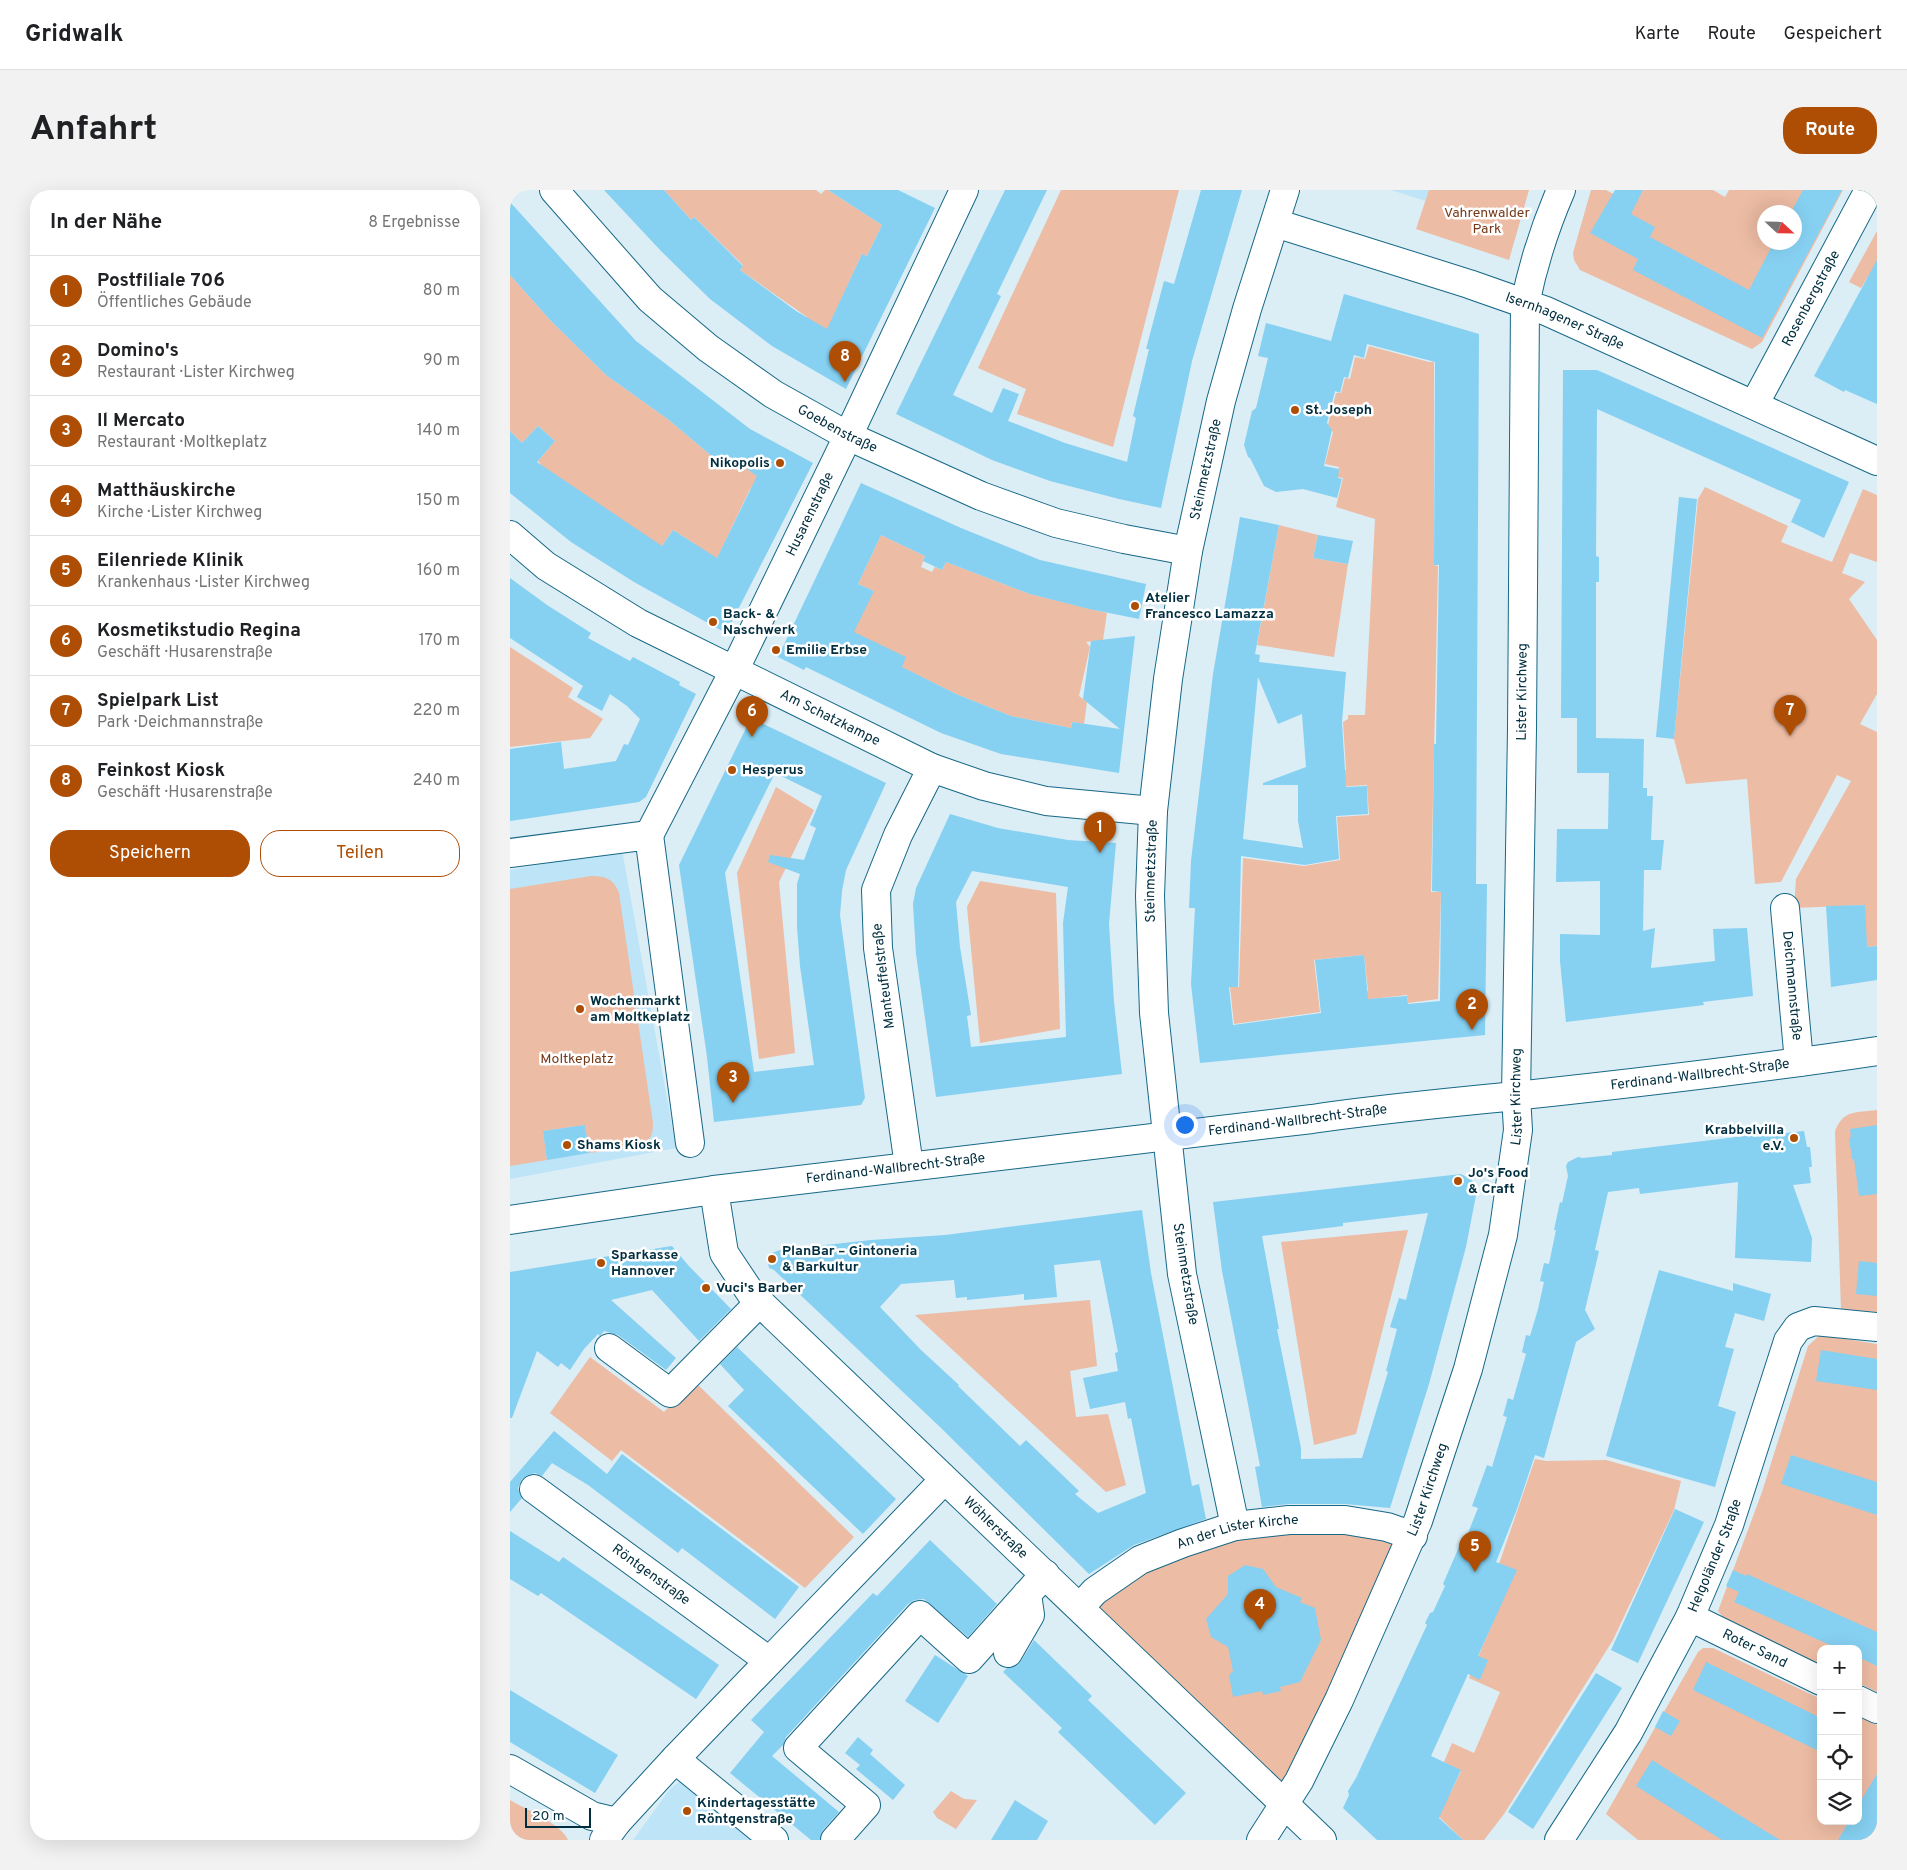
<!DOCTYPE html>
<html lang="de">
<meta charset="utf-8">
<style>
body{margin:0;font-family:Overpass,sans-serif;background:#f2f2f2;color:#202124}
.controls{position:absolute;right:15px;bottom:15px;display:grid;overflow:hidden;border-radius:10px;box-shadow:0 5px 20px #0002}
.controls button{width:45px;height:45px;display:grid;place-items:center;padding:0;border:0;border-bottom:1px solid #e0e0e0;background:#fff;color:#202124;font:25px sans-serif}
.compass{position:absolute;left:1247px;top:15px;width:45px;height:45px;border-radius:50%;background:#fff;box-shadow:0 5px 20px #0002;rotate:112deg}
.scale{position:absolute;left:15px;bottom:12px;width:66px;box-sizing:border-box;padding-left:5px;border:2px solid #012e3f;border-top:0;font-size:14px;line-height:18px;white-space:nowrap;color:#012e3f;-webkit-text-stroke:4px #fff;paint-order:stroke}
.you{position:absolute;left:674px;top:934px;width:18px;height:18px;margin:-12px;border:4px solid #fff;border-radius:50%;background:#1a73e8;box-shadow:0 0 0 8px #1a73e833}
.badge{display:grid;place-items:center;width:32px;height:32px;border-radius:50%;background:#ae4e05;color:#fff;font-size:16px;font-weight:700}
.pin{position:absolute;translate:-50% -41px;filter:drop-shadow(0 1px 2px #0008)}
.pin::after{content:'';position:absolute;top:26px;width:18px;height:15px;background:inherit;clip-path:polygon(0 0,100% 0,50% 100%)}
.list{margin:0;padding:0;list-style:none}
h2{display:flex;justify-content:space-between;align-items:center;height:65px;margin:0;padding:0 20px;font-size:21px}
h2 small{font-size:16px;font-weight:400;color:#757577}
.list li{display:grid;grid-template-columns:32px 1fr auto;gap:15px;align-items:center;box-sizing:border-box;height:70px;padding:0 20px;border-top:1px solid #e0e0e0}
.list b{display:block;font-size:19px;white-space:nowrap}
.list p{margin:0;font-size:16px;white-space:nowrap;color:#757577}
.list em{font-size:16px;font-style:normal;color:#757577}
.actions{display:flex;gap:10px;padding:15px 20px}
.actions a{flex:1;padding:11px 0;border:1px solid #ae4e05;border-radius:20px;text-align:center;font-size:18px;color:#ae4e05}
.actions .main{background:#ae4e05;color:#fff}
.icon{flex:none;width:28px;height:28px;fill:none;stroke:currentColor;stroke-width:2;stroke-linecap:round;stroke-linejoin:round}
.map{position:relative;flex:none;width:1367px;height:1650px;overflow:hidden;border-radius:20px}
header{display:flex;align-items:center;gap:30px;box-sizing:border-box;height:70px;padding:0 25px;background:#fff;border-bottom:1px solid #e0e0e0}
header strong{font-size:24px}
nav{display:flex;gap:28px;margin-inline-start:auto;font-size:18px}
.intro{display:flex;align-items:center;justify-content:space-between;box-sizing:border-box;height:120px;padding:0 30px}
h1{margin:0;font-size:35px}
.button{padding:12px 22px;border-radius:20px;background:#ae4e05;color:#fff;font-size:18px;font-weight:700}
main{display:flex;gap:30px;padding:0 30px}
aside{flex:1;background:#fff;border-radius:20px;box-shadow:0 5px 20px #0002}
.map>svg:first-child{display:block}
.built{fill:#bde4f7}
.green{fill:#edbca4;fill-rule:evenodd}
.building{fill:#86d0f1;fill-rule:evenodd}
.lines{fill:none;stroke-linecap:round;stroke-linejoin:round}
.minor-casing{stroke:#166886;stroke-width:30}
.minor{stroke:#fff;stroke-width:28}
.poi-dot{fill:#ae4e05;stroke:#fff;stroke-width:2}
.labels{text-anchor:middle;dominant-baseline:central;stroke-width:5;stroke-linejoin:round;paint-order:stroke}
.park-label{font-size:14px;fill:#743a18;stroke:#fff}
.street-label{font-size:14px;fill:#012e3f;stroke:#fff}
.poi-label{font-size:14px;font-weight:bold;fill:#012e3f;stroke:#fff;text-anchor:start}
</style>
<header>
<strong>Gridwalk</strong>
<nav><a>Karte</a><a>Route</a><a>Gespeichert</a></nav>
</header>
<div class="intro"><h1>Anfahrt</h1><a class="button">Route</a></div>
<main>
<aside>
<h2>In der Nähe<small>8 Ergebnisse</small></h2>
<ul class="list">
<li><span class="badge">1</span><div><b>Postfiliale 706</b><p>Öffentliches Gebäude</p></div><em>80 m</em></li>
<li><span class="badge">2</span><div><b>Domino's</b><p>Restaurant · Lister Kirchweg</p></div><em>90 m</em></li>
<li><span class="badge">3</span><div><b>Il Mercato</b><p>Restaurant · Moltkeplatz</p></div><em>140 m</em></li>
<li><span class="badge">4</span><div><b>Matthäuskirche</b><p>Kirche · Lister Kirchweg</p></div><em>150 m</em></li>
<li><span class="badge">5</span><div><b>Eilenriede Klinik</b><p>Krankenhaus · Lister Kirchweg</p></div><em>160 m</em></li>
<li><span class="badge">6</span><div><b>Kosmetikstudio Regina</b><p>Geschäft · Husarenstraße</p></div><em>170 m</em></li>
<li><span class="badge">7</span><div><b>Spielpark List</b><p>Park · Deichmannstraße</p></div><em>220 m</em></li>
<li><span class="badge">8</span><div><b>Feinkost Kiosk</b><p>Geschäft · Husarenstraße</p></div><em>240 m</em></li>
</ul>
<div class="actions"><a class="main">Speichern</a><a>Teilen</a></div>
</aside>
<div class="map">
<svg width="1367" height="1650" viewBox="0 0 1367 1650">
<rect width="100%" height="100%" fill="#dbedf5"/>
<path class="built" d="M881,0H919L916,11Z
M112,660L166,958L0,989V680Z
M169,1592H172L244,1650H123L160,1599Z"/>
<path class="green" d="M154,0H306L311,4L315,0H318L372,35L357,66L352,64L323,127L326,131L318,145L295,131L297,127L230,80L233,75L184,27L181,30Z
M551,0H669L603,257L507,224L516,199L468,178Z
M919,0H1019L999,70L906,39Z
M1081,0H1096L1107,6L1128,9L1133,0H1203L1215,7L1219,0H1333L1252,152L1242,159L1070,80L1064,70L1063,63ZM1254,22H1284V52H1254Z
M1367,41V93L1357,88L1351,98L1339,92Z
M0,85L41,131L96,185L159,230L211,274L218,266L252,289L246,302L240,299L203,377L185,354L163,340L149,360L33,277L28,271L45,251L28,236L12,253L0,241Z
M859,156L919,172H924V375L928,376L921,702H931L928,809L898,813L897,805L861,809V817L846,803L858,801L854,765L804,770L810,822L724,834L720,797H729L733,668L794,676L830,670L827,627L859,625L857,595L825,597L824,581L836,580L833,532L838,529V525H855L865,329L826,317L833,288L827,287L829,277L815,274L823,242L818,235L826,203H831L835,188L840,189L845,167L855,169Z
M1195,297L1278,336L1271,352L1322,372L1353,299L1367,305V372L1340,363L1332,383L1355,392L1339,409L1367,450V504L1350,534L1367,542V756L1349,758L1355,715L1284,718L1286,689L1341,591L1327,585L1271,692L1245,694L1237,589L1176,594L1164,549L1188,309Z
M769,335L808,345L803,368L838,374L824,467L747,455Z
M371,345L415,366L411,377L422,382L425,377L432,380L436,372L520,404L597,423L593,450L576,452L580,457L569,506L577,512L574,534L562,532L561,538L501,526L446,504L348,456L336,417L364,401L348,394Z
M0,457L63,498L58,507L93,529L80,548L0,557Z
M266,597L304,620L269,692L285,863L249,869L227,683Z
M81,686C95,686 104,689 109,703L143,933C143,938 143,943 140,948C132,959 93,961 79,963L75,935L33,941L37,970L0,976V699Z
M470,691L546,703L550,839L470,853L457,717Z
M1367,920V1122L1331,1119L1325,941C1334,919 1346,923 1367,920Z
M898,1040L846,1244L804,1255L771,1052Z
M580,1110L587,1176L560,1181L566,1227L598,1224L616,1295L596,1302L405,1125Z
M1310,1145L1367,1154V1502L1348,1493V1459H1311V1476L1218,1433L1208,1421L1252,1302L1298,1156Z
M80,1167L154,1222L184,1191L344,1347L295,1398L111,1260L102,1271L40,1223Z
M1025,1269L1036,1271L1096,1270L1171,1291L1164,1320L1103,1450L994,1624L974,1650H953L918,1616L924,1594L941,1602L951,1581L934,1572L942,1553L964,1563L990,1502L959,1488L1005,1381L989,1374Z
M725,1336L903,1346L775,1615L570,1417Z
M1193,1458H1203L1311,1509V1631H1348V1526L1367,1535V1650H1128L1096,1624L1188,1462Z
M441,1601L454,1609L467,1610L446,1639L427,1628L423,1622Z
M0,1610C15,1619 52,1634 58,1650H0Z"/>
<path class="building" d="M94,0H154L181,30L184,27L233,76L230,80L286,121L317,139L352,64L357,66L372,35L318,0H388L425,18L336,199L262,156L200,109L151,61Z
M495,0H537L487,104L491,106L443,205L482,223L493,198L509,204L498,231L555,253L617,272L626,228L623,226L639,159H636L654,91L664,94L691,0H732L682,171L651,318L609,309L540,291L482,270L386,224Z
M1105,0H1133L1121,24L1145,37L1140,47L1239,100L1264,52H1284V22H1281L1293,0H1332L1252,148L1123,80L1128,69L1080,43Z
M0,12L126,151L240,239L303,273L216,443L124,392L61,352L0,303V241L12,253L28,236L45,251L27,272L152,356L163,340L207,368L247,286L218,266L211,274L159,230L96,185L41,131L0,85Z
M1367,70V214L1335,200L1334,202L1304,186Z
M834,104L969,144L966,694H977L975,845L690,873L681,794L685,718H679L681,671L703,484L730,327L769,335L745,464L750,465L749,472L836,482L832,532L836,597L857,596L858,624L826,626L829,669L795,675L731,666L728,797H719L723,835L811,823L805,770L854,765L858,809L897,806L898,814L930,811L931,702L922,701L924,554H926L928,433L929,375H924L925,172L857,154L854,168L844,165L838,188L834,187L830,203L825,201L817,233L822,240L814,276L829,279L828,288L832,289L827,308L793,299L766,302L754,296L740,268L738,267L734,255L742,221L746,218L758,168L748,166L756,133L821,151ZM748,487L768,534L792,524L796,577L753,593V595H788V631L793,658L733,649Z
M1053,180H1087L1339,292L1314,348L1281,332L1291,310L1087,219L1086,366L1089,367V392H1086V548L1134,549L1133,598H1137V606H1143L1141,650H1154L1151,680H1134L1133,741L1145,738L1141,778L1205,771L1203,739L1237,738L1243,806L1193,812L1194,815L1056,832L1050,771V744L1090,745V691L1046,692L1047,639H1098L1099,583H1067V528H1051Z
M351,293L451,338L530,370L636,394L629,429L579,419L520,404L436,372L432,380L413,371L415,366L371,345L348,394L364,401L344,442L396,467L392,477L446,504L501,526L561,538L562,532L610,539L573,509L581,451L625,446L609,583L491,564L431,543L296,477L294,480L268,467Z
M1169,307L1187,309L1164,549L1146,547Z
M808,345L843,351L838,374L803,368Z
M0,388L37,415L81,443L78,448L120,471L123,467L170,492L169,495L186,504L136,607L129,612L0,631V559L51,552L54,579L106,571L114,554L118,555L130,529L117,516L100,504L92,521L67,507L73,496L0,448Z
M241,528L376,593L336,680L332,701L330,725L355,908L351,915L204,932L197,867L169,675ZM265,583L312,606L300,635L306,638L294,670L260,665L258,672L290,684L287,694V737L290,776L304,875L244,882L215,683Z
M440,624L488,638L558,650L606,653L599,734L604,812L612,884L426,907L406,764L403,714L406,698ZM462,681L558,697L553,733L556,847L461,857L457,826L461,825L450,757L446,712Z
M1355,715L1357,757L1367,756V790L1321,797L1316,716Z
M75,935L79,963L37,970L33,941Z
M1367,935V1004L1349,1006L1344,969H1342L1339,948L1341,947L1340,939Z
M1294,941L1297,957H1300L1302,977H1299L1301,993L1283,995L1302,1048L1301,1072L1225,1068L1228,992L1130,1004L1129,998L1098,1002L1085,1060L1089,1061L1075,1120L1085,1139L1066,1152L1034,1268L1025,1265L1007,1319L986,1372L1007,1380L968,1466L978,1470L970,1490L958,1484L921,1566L951,1580L929,1628L953,1650H867L833,1618L839,1605L838,1601L846,1588L917,1435L915,1433L920,1423L923,1422L935,1396L933,1394L949,1357L952,1358L968,1318L962,1316L977,1275L982,1277L997,1227L993,1226L998,1208L1003,1210L1016,1164L1012,1162L1016,1145L1020,1146L1028,1119L1034,1092L1030,1091L1034,1073L1039,1074L1046,1040H1044L1050,1012L1052,1013L1058,986L1056,976L1058,972L1068,967L1073,968L1102,965V962L1243,945L1244,947Z
M951,984L962,990L967,1000L956,1057L919,1194L880,1318L835,1314H779L752,1317L745,1277L750,1276L712,1081L703,1012ZM918,1023L896,1110L889,1108L880,1137L887,1139L876,1181L878,1182L852,1268L791,1269V1258L767,1139H769L752,1046L833,1036V1033Z
M632,1020L641,1083L682,1296L689,1294L696,1329L624,1355L579,1384L430,1237L264,1080L259,1078L257,1068L262,1063L270,1060L361,1050L435,1045ZM590,1070L608,1162L605,1163L608,1181L573,1188L580,1219L615,1212L618,1229L621,1228L636,1303L588,1323L565,1304L569,1301L516,1250L510,1256L448,1196L449,1195L411,1160L370,1117L391,1094L444,1090L446,1108L457,1107V1110L514,1104V1110L547,1107L544,1075Z
M162,1056L178,1075L221,1119L189,1151L142,1100L101,1110L166,1168L156,1180L108,1145L94,1141L90,1146L88,1144L74,1159L60,1180L51,1173L48,1177L27,1161L2,1228H0V1082Z
M1349,1071L1367,1073V1106L1346,1104Z
M1149,1080L1223,1101V1093L1261,1104L1254,1131L1225,1123L1215,1157L1224,1159L1208,1216L1226,1222L1205,1297L1096,1266Z
M227,1157L386,1309L353,1344L218,1216L234,1200L210,1174Z
M1311,1160L1367,1169V1200L1306,1191Z
M44,1241L97,1284L112,1264L289,1397L265,1429L172,1358L168,1363L78,1295L42,1273L32,1286L25,1283L18,1285L12,1289L8,1298L12,1308L0,1322V1292Z
M1281,1265L1367,1292V1325L1271,1294Z
M1165,1319L1194,1332L1128,1473L1101,1460Z
M0,1341L49,1372L53,1367L209,1475L186,1509L31,1403L28,1406L0,1389Z
M420,1350L487,1414L458,1447L414,1409L405,1410L398,1414L276,1547L273,1555L262,1566L329,1622L313,1640L310,1650H301L220,1583L254,1542L241,1530L363,1403L367,1406Z
M735,1375L753,1379L766,1397L792,1408L790,1412L805,1418L811,1450L790,1492L770,1497L771,1501L753,1505L752,1501L723,1507L719,1485L723,1481L718,1457L701,1447L696,1429L718,1404V1386Z
M1223,1380L1236,1386L1237,1384L1367,1442V1476L1348,1467V1459H1329L1224,1412L1229,1402L1216,1396Z
M524,1450L582,1506L578,1510L676,1603L645,1635L548,1542L552,1538L493,1482L497,1478L506,1476L511,1471Z
M425,1465L458,1486L428,1533L395,1511Z
M1196,1472L1311,1528V1562L1183,1500Z
M1086,1483L1112,1498L1023,1639L998,1622Z
M0,1500L108,1565L85,1603L0,1552Z
M1153,1521L1170,1531L1161,1546L1145,1537Z
M348,1547L363,1560L360,1564L395,1595L383,1610L346,1579L350,1575L335,1563Z
M1142,1570L1226,1623L1270,1650H1212L1188,1635L1126,1596Z
M1367,1584V1644L1363,1650H1328L1339,1631H1348V1615Z
M505,1610L538,1631L527,1650H481Z"/>
<g class="lines">
<defs>
<g id="minor">
<path id="s1" d="M44,0L140,109L198,158L263,204L338,246L471,306L546,333L614,349L678,361"/>
<path id="s2" d="M765,33L959,94L1036,121L1367,271"/>
<path id="s3" d="M1244,215L1359,0"/>
<path id="s4" d="M0,345L36,376L128,433L422,578L474,596L536,611L643,621"/>
<path id="s5" d="M139,645L224,481L338,246L454,0"/>
<path d="M0,663L139,645L180,953"/>
<path id="s6" d="M1275,718L1289,872"/>
<path d="M399,976L368,758L366,700L388,645L422,578"/>
<path id="s7" d="M204,1000L214,1063L242,1105L812,1650"/>
<path id="s8" d="M0,1030L204,1000L802,929C869,919 937,913 1005,906C1126,893 1247,879 1367,861"/>
<path d="M99,1158L160,1203L250,1112"/>
<path id="s9" d="M24,1299L259,1471"/>
<path id="s10" d="M725,1336L672,1084L644,823L640,706L643,621L658,489L678,361L711,211L737,119L775,0"/>
<path id="s11" d="M570,1417L585,1401L630,1370L673,1353L725,1336L779,1330H835L877,1337L903,1346"/>
<path id="s12" d="M1180,1427L1311,1491"/>
<path d="M498,1463L520,1425L517,1404"/>
<path d="M1348,1510L1367,1519"/>
<path d="M165,1569L264,1650"/>
<path d="M0,1579L82,1626L107,1632"/>
<path d="M94,1650L107,1632L165,1569L434,1290"/>
<path d="M325,1650L356,1615L288,1558L410,1425L459,1469L535,1384"/>
<path id="s13" d="M751,1650L789,1591L829,1510L908,1331L958,1179L993,1045L1008,940L1006,906L1012,539L1015,114C1023,74 1035,37 1051,0"/>
<path id="s14" d="M1049,1650L1118,1543L1180,1427L1219,1335L1278,1151L1288,1137L1304,1131L1367,1137"/>
</g>
</defs>
<use href="#minor" class="minor-casing"/>
<use href="#minor" class="minor"/>
</g>
<g class="poi-dot">
<circle cx="785" cy="220" r="5"/>
<circle cx="270" cy="273" r="5"/>
<circle cx="625" cy="416" r="5"/>
<circle cx="203" cy="432" r="5"/>
<circle cx="266" cy="460" r="5"/>
<circle cx="222" cy="580" r="5"/>
<circle cx="70" cy="819" r="5"/>
<circle cx="1284" cy="948" r="5"/>
<circle cx="57" cy="955" r="5"/>
<circle cx="948" cy="991" r="5"/>
<circle cx="262" cy="1069" r="5"/>
<circle cx="91" cy="1073" r="5"/>
<circle cx="196" cy="1098" r="5"/>
<circle cx="177" cy="1621" r="5"/>
</g>
<g class="labels">
<g class="park-label">
<text x="977" y="23">Vahrenwalder<tspan x="977" dy="16">Park</tspan></text>
<text x="67" y="869">Moltkeplatz</text>
</g>
<g class="street-label">
<text stroke="none"><textPath href="#s3" startOffset="121">Rosenbergstraße</textPath></text>
<text stroke="none"><textPath href="#s2" startOffset="306">Isernhagener Straße</textPath></text>
<text stroke="none"><textPath href="#s1" startOffset="374">Goebenstraße</textPath></text>
<text stroke="none"><textPath href="#s10" startOffset="1068">Steinmetzstraße</textPath></text>
<text stroke="none"><textPath href="#s5" startOffset="359">Husarenstraße</textPath></text>
<text stroke="none"><textPath href="#s13" startOffset="1199">Lister Kirchweg</textPath></text>
<text stroke="none"><textPath href="#s4" startOffset="370">Am Schatzkampe</textPath></text>
<text stroke="none"><textPath href="#s10" startOffset="662">Steinmetzstraße</textPath></text>
<text transform="translate(374 786) rotate(-97)">Manteuffelstraße</text>
<text stroke="none"><textPath href="#s6" startOffset="78">Deichmannstraße</textPath></text>
<text stroke="none"><textPath href="#s8" startOffset="1199">Ferdinand-Wallbrecht-Straße</textPath></text>
<text stroke="none"><textPath href="#s13" startOffset="794">Lister Kirchweg</textPath></text>
<text stroke="none"><textPath href="#s8" startOffset="794">Ferdinand-Wallbrecht-Straße</textPath></text>
<text stroke="none"><textPath href="#s8" startOffset="389">Ferdinand-Wallbrecht-Straße</textPath></text>
<text transform="translate(675 1084) rotate(81)">Steinmetzstraße</text>
<text stroke="none"><textPath href="#s13" startOffset="389">Lister Kirchweg</textPath></text>
<text stroke="none"><textPath href="#s7" startOffset="451">Wöhlerstraße</textPath></text>
<text stroke="none"><textPath href="#s11" startOffset="179">An der Lister Kirche</textPath></text>
<text stroke="none"><textPath href="#s14" startOffset="325">Helgoländer Straße</textPath></text>
<text stroke="none"><textPath href="#s9" startOffset="145">Röntgenstraße</textPath></text>
<text stroke="none"><textPath href="#s12" startOffset="72">Roter Sand</textPath></text>
</g>
<g class="poi-label">
<text x="795" y="220">St. Joseph</text>
<text x="260" y="273" text-anchor="end">Nikopolis</text>
<text x="635" y="408">Atelier<tspan x="635" dy="16">Francesco Lamazza</tspan></text>
<text x="213" y="424">Back- &amp;<tspan x="213" dy="16">Naschwerk</tspan></text>
<text x="276" y="460">Emilie Erbse</text>
<text x="232" y="580">Hesperus</text>
<text x="80" y="811">Wochenmarkt<tspan x="80" dy="16">am Moltkeplatz</tspan></text>
<text x="1274" y="940" text-anchor="end">Krabbelvilla<tspan x="1274" dy="16">e.V.</tspan></text>
<text x="67" y="955">Shams Kiosk</text>
<text x="958" y="983">Jo's Food<tspan x="958" dy="16">&amp; Craft</tspan></text>
<text x="272" y="1061">PlanBar – Gintoneria<tspan x="272" dy="16">&amp; Barkultur</tspan></text>
<text x="101" y="1065">Sparkasse<tspan x="101" dy="16">Hannover</tspan></text>
<text x="206" y="1098">Vuci's Barber</text>
<text x="187" y="1613">Kindertagesstätte<tspan x="187" dy="16">Röntgenstraße</tspan></text>
</g>
</g>
</svg>
<div class="controls">
<button>+</button>
<button>−</button>
<button><svg class="icon" aria-label="locate" viewBox="0 0 24 24"><circle cx="12" cy="12" r="6"/><path d="M12 2v4M12 18v4M2 12h4M18 12h4"/></svg></button>
<button><svg class="icon" aria-label="layers" viewBox="0 0 24 24"><path d="M12 4l9 5-9 5-9-5zM3 14l9 5 9-5"/></svg></button>
</div>
<svg class="compass" viewBox="-18 -18 36 36"><path d="M0-13l5 13h-10z" fill="#e53935"/><path d="M0 13l5-13h-10z" fill="#757577"/></svg>
<div class="scale">20 m</div>
<div class="you"></div>
<div class="pin badge" style="left:590px;top:663px">1</div>
<div class="pin badge" style="left:962px;top:840px">2</div>
<div class="pin badge" style="left:223px;top:913px">3</div>
<div class="pin badge" style="left:750px;top:1440px">4</div>
<div class="pin badge" style="left:965px;top:1382px">5</div>
<div class="pin badge" style="left:242px;top:547px">6</div>
<div class="pin badge" style="left:1280px;top:546px">7</div>
<div class="pin badge" style="left:335px;top:192px">8</div>
</div>
</main>
